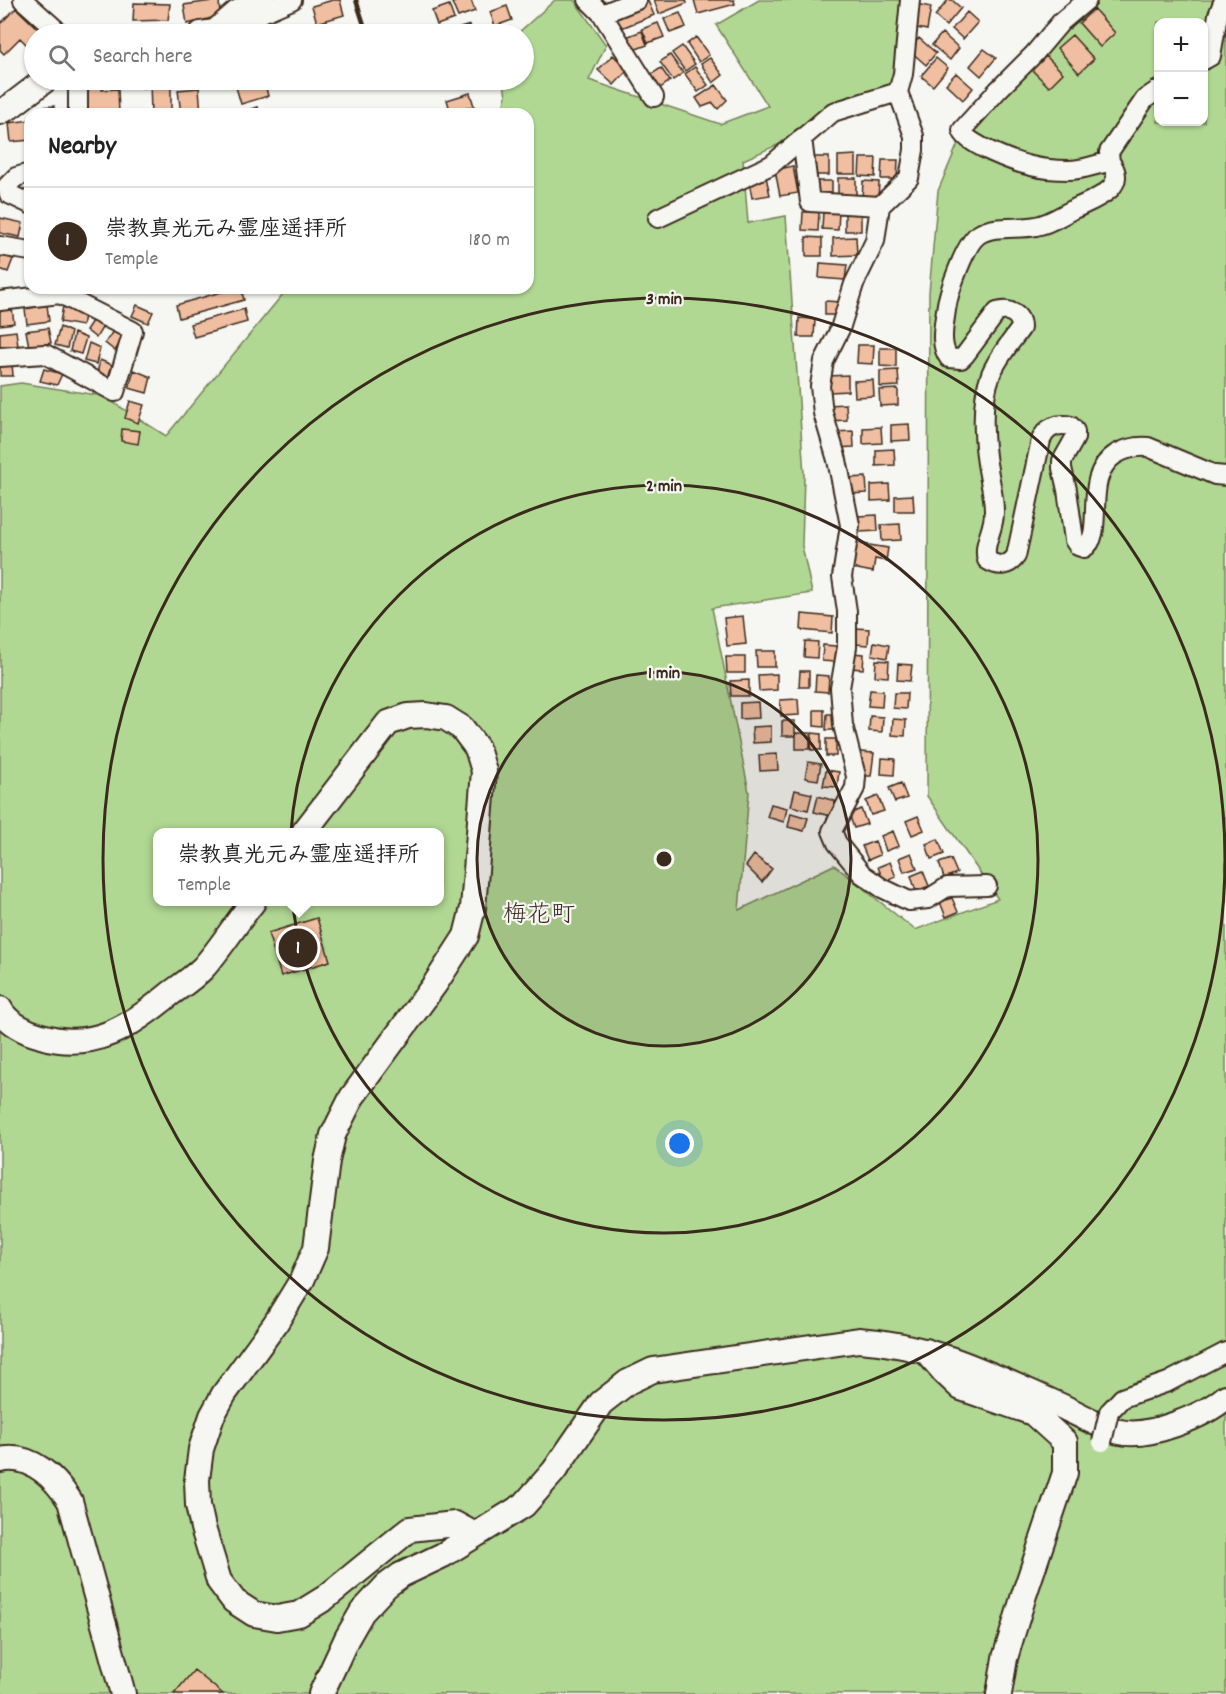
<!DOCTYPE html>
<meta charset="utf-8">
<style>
body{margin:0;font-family:Dekko,"Klee One",sans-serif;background:#f6f6f6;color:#222}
.controls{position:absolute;right:18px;top:18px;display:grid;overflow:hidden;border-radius:12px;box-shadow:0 2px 4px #0004}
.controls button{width:54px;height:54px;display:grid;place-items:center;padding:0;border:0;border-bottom:2px solid #e0e0e0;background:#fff;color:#222;font:30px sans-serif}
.you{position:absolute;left:680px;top:1144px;width:21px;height:21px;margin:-15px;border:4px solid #fff;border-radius:50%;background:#1a73e8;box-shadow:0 0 0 9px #1a73e833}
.badge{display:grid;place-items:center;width:39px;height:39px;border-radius:50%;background:#3b2a1e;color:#fff;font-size:20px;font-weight:700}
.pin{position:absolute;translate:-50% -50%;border:3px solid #fff;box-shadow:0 2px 6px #0006}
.popup{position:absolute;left:153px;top:828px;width:291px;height:78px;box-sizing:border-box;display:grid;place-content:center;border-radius:12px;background:#fff;filter:drop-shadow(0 2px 4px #0005);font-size:20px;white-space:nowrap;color:#767676}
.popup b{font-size:22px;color:#222}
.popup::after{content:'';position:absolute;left:50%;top:100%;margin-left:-12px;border:12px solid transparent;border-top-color:#fff}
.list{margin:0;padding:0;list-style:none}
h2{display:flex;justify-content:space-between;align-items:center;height:78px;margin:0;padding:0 24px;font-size:26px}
h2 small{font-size:20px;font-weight:400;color:#767676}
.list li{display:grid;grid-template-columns:39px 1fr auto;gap:18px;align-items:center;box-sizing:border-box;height:108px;padding:0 24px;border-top:2px solid #e0e0e0}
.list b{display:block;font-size:22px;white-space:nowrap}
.list p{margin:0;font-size:20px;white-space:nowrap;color:#767676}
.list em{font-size:20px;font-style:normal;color:#767676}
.icon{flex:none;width:33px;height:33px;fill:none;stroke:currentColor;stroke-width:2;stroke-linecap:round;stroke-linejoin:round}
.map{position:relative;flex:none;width:1226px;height:1694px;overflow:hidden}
.search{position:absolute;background:#fff;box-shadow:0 2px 4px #0004;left:24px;top:24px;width:510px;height:66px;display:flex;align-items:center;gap:15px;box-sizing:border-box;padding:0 21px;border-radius:33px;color:#767676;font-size:22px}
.panel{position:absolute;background:#fff;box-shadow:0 2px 4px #0004;left:24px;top:108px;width:510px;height:186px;border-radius:18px}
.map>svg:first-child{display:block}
.green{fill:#b1d893;stroke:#768158;stroke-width:1.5;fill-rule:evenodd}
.building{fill:#f0bea0;stroke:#3b2a1e;stroke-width:1.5}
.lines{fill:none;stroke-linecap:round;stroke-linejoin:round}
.street-casing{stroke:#3b2a1e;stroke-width:22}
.secondary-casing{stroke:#3b2a1e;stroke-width:28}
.street{stroke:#f6f6f2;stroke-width:18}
.secondary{stroke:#f6f6f2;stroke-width:24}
.rail{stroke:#3b2a1e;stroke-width:4.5}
.street-bridge-casing{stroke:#3b2a1e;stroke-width:22;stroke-linecap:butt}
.street-bridge{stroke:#f6f6f2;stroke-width:18}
.ring{fill:none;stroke:#3b2a1e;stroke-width:3}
.labels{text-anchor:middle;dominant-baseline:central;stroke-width:4.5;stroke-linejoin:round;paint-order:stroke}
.quarter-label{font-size:24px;fill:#3b2a1e;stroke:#f6f6f2}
.centre{fill:#3b2a1e;stroke:#f6f6f2;stroke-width:3}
.ring-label{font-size:18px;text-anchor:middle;font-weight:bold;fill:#3b2a1e;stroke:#f6f6f2;stroke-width:4.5;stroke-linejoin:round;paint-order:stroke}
</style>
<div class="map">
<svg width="1226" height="1694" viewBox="0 0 1226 1694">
<rect width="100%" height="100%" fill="#f6f6f2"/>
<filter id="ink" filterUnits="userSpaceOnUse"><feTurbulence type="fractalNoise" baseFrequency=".0167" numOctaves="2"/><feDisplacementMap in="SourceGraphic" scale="12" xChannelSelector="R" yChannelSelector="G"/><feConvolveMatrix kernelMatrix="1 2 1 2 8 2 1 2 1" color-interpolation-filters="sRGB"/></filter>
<g filter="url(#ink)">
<path class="green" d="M555,0H574L606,45L589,80L720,124L768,106L716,25L759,0H912L898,92L743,160L748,223L786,216L804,474L802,546L812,593L712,608L749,792L739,910L834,865L915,930L998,899L927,796L929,293L938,191L965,127L1094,0H1226V1694H0V386L21,383L103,396L166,436L288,288H528V114H502L506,95L503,80H524V34H517ZM1158,22H1204V122H1158ZM157,832H439V902H157Z"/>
<path class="building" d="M219,0L220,16L187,24L184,5Z
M333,0H340L344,15L317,23L312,6Z
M461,0H471L475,11L458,17L452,3Z
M654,0H686L687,3L659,14Z
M694,0H734L735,4L698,14Z
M948,0H952L961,8L946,26L935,16Z
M648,1L654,15L614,31L608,16Z
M134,3L170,4L168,20L133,21Z
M916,4L931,7L927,30L912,27Z
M449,5L454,19L437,25L432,11Z
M507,6L512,20L495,26L490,12Z
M16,8L43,34H34V52L20,38L4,54L0,50V24Z
M1094,9L1115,33L1100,47L1079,23Z
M967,12L978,22L963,39L952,29Z
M680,13L686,27L670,33L664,19Z
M264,23L268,34H255L252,28Z
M658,23L664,37L648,43L642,29Z
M470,25L473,34H448L447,32Z
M642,31L647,45L631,51L626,37Z
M942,33L959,48L950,60L932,45Z
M1072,35L1094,59L1079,73L1057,48Z
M696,37L709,55L699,62L687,44Z
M919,38L936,53L926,65L909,50Z
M682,46L695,64L685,71L672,53Z
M984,49L996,58L981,76L970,66Z
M613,55L628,70L614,85L598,70Z
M670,55L683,73L673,80L660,62Z
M1046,56L1063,73L1049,87L1032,70Z
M710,58L723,75L713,83L701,64Z
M936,58L948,68L933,86L921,76Z
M695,67L708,85L698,92L685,74Z
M661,68L670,81L656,91L647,77Z
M956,73L973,88L963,100L946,84Z
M87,80H102V90L118,89L119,114H88Z
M126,80H144L145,88L127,85Z
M150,80H171V114H151Z
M264,80L268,96L241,104L236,87Z
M716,85L727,100L718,109L713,103L702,107L696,98Z
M199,88L201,114H181L178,90Z
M470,93L474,106L451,113L447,100Z
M54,106V114H40V107Z
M258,107L260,114H238L237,113Z
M30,120V140L11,142L9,123Z
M856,155V174H838V156Z
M811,157H829V175H811Z
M860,158H876L875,177L859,176Z
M882,160H898L897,179H881Z
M793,166L798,193L780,196L775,170Z
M766,177L770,195L752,198L749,181Z
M838,178H856V196H838Z
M814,181H832V199H814Z
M863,181L879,182L878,200H862Z
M823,211H839L838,230L822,229Z
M803,212H819L818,231L802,230Z
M845,213H861V231H845Z
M0,218L23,223L20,237L0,233Z
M806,237L822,238V256H806Z
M856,237L857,255L833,256V238Z
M0,254L13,259L8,272L0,269Z
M820,263L847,265L845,280L819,278Z
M235,288H241L244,300L179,318L176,305Z
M825,301L841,302L840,315H825Z
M47,305L49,321L27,324L25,309Z
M137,305L153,312L148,323L132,316Z
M63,306L85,310L82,326L60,322Z
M12,308L14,323L0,325V310Z
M244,309L247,322L194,337L190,324Z
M96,315L105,323L96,338L86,330Z
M799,318L815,319L814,337H798Z
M60,327L71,332L67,348L55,345Z
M48,328L51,343L29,347L26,331Z
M115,328L124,336L115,351L105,343Z
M16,331L18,346L0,349V333Z
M74,333L86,338L81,354L70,351Z
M89,343L100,348L96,364L84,361Z
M858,345H874L873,364L857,363Z
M880,348H896V367L880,366Z
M100,360L112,365L107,381L96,378Z
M12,363L13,376H0V364Z
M44,369L62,374L57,385L40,381Z
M134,370L151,377L147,393L129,388Z
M898,370L899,386L880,387V371Z
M848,375V391L830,392L829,376Z
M873,380L874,396L855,397L854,381Z
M898,389V405L880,406L879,390Z
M130,401L144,405L138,423L125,418Z
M846,404L847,420L829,421L828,405Z
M909,424L910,440L891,441V425Z
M881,427L882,443L863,444V428Z
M122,429L140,431L138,444L121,441Z
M853,431L854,447L835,448V432Z
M894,449L895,465L876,466V450Z
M866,477L867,493L848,494V478Z
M889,484L890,500L871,501V485Z
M913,495L914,511H895V496Z
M877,515L878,531L859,532L858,516Z
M900,524L901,540L882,541L881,525Z
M856,543L888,548L886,561L875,559L873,572L852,568Z
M802,614L833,617L832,633L801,630Z
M743,616L746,644L727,646L724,618Z
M856,628L869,629L868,645L855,644Z
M805,641L818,642L817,658L804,657Z
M874,642L889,645L887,658L872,655Z
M823,645L836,646L835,662L822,661Z
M756,651H775V667H757Z
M851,653L864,654L863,669L850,668Z
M726,657H745V673H727Z
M876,660L889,661L888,677L875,676Z
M898,664L912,665L910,681L897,680Z
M800,671H809V687H799Z
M777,674V690L759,691L758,675Z
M816,675L829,676L828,692L815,691Z
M749,680V696H731L730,681Z
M870,690L883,691L882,707L868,706Z
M894,693H907L906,709L893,708Z
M798,699L799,715L781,716L780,700Z
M758,702L759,718L740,719V703Z
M814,710H824V727L814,726Z
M827,714H836V730H826Z
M870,716L883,717L882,732L869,731Z
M893,719L906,720L905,736L892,735Z
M782,721H795V736H782Z
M771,726V742L753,743L752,727Z
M796,733H810V749H796Z
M812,733L821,734V750H811Z
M826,739H836V756H826Z
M860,752L874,753L871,776H856Z
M777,754L778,770L760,771L759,755Z
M882,758L895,759L894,775L881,774Z
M808,762L821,764L818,780L805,778Z
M826,770L839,772L837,787L823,786Z
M901,783L907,798L895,802L889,788Z
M795,790L812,794L808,810L791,806Z
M818,796L835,801L831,816L814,812Z
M878,796L884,811L871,815L866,801Z
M771,804L787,808L784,822L767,817Z
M861,809L867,824L854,828L849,814Z
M791,813L808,818L804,831L788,827Z
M918,816L924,830L912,835L906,821Z
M893,831L899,846L886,851L881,836Z
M938,839L944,854L931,859L926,844Z
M875,841L880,855L868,860L862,846Z
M911,853L917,868L904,872L899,858Z
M754,855L772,869L762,882L746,866Z
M951,859L957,873L944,878L939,863Z
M890,862L896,877L884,882L878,867Z
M923,871L929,886L916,891L911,876Z
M952,898L958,912L946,917L940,902Z
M317,918L330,961L281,976L268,933Z
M194,1670L223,1694H174Z"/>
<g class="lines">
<defs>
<path id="street" d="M23,0L61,34
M588,0L602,14L637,0
M910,0L903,74L898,92L914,136V150L909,178L880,206L875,241L854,284L840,329L824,361L820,386L823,413L837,460L850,525L842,577L847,611V647L840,688L843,725L856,776L855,788L832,831L837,843L862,874L882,888L909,901L928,899L947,887L987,886
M1087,0L1061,22L1034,54L998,90L962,130C964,144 1017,163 1031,166C1043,169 1057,170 1069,170C1084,170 1095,164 1110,162C1131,188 1092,200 1074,209C1062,215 1049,224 1036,226C1019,230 993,224 978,235C965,244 948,293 946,310C944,325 939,345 949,358L961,359L965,355L997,312C1009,308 1021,314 1021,328C1011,342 998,357 991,374C981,399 983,431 986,456C988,475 994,493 994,511C995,529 982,543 987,560C998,567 1008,567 1016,556L1041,440C1046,427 1058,423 1071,426L1075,431V438L1062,461V468L1067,490L1074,540L1078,546L1084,548C1107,534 1080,477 1116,454C1127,448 1136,446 1148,447L1215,475L1226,476
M602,14L654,97
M248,19L292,0
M1204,60L1211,56L1218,15L1224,0
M74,80L78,87V114
M802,138L810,202L880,206
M1110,162L1109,152L1145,99L1158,90
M30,173L16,177L7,186L9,194L30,204
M658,218L771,165L833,112L898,92
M0,246L30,251
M0,301L60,294L133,331L115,392L45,354L0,357
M1109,1412L1122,1398L1168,1382L1226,1352"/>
<path id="secondary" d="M201,34L215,32L237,13L263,0
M0,112L11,106L45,80
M304,832L388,723L408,716L426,715L446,718L462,728L477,748L484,771L473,908L466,936L435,984L352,1097L333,1135L327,1161L316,1248L302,1280L275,1324L224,1394L212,1416L201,1449L197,1480L198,1505L203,1528L219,1581L234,1601L254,1614L277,1618L299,1614L325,1598L410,1529L455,1524L475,1535
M0,1009C7,1023 26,1032 41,1036C93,1052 131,1026 170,994C181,986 193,978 203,968C221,948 236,923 253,902
M926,1351L945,1373L961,1388L1033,1413L1065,1442V1473L1024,1595L1005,1658L999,1694
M0,1460C31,1453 55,1478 70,1501L123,1694
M321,1694L347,1638L362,1612L386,1586L401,1575L443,1555L524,1505L554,1471L601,1403L628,1382L653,1370L859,1340C935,1345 993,1376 1061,1406C1077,1413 1104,1429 1120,1432C1148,1439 1204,1416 1226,1397"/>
</defs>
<use href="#street" class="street-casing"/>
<use href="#secondary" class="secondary-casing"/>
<use href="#street" class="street"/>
<use href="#secondary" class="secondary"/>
<path class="rail" d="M356,0L367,34"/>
<defs>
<path id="street-bridge" d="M1102,1442L1109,1412"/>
</defs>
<use href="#street-bridge" class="street-bridge-casing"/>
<use href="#street-bridge" class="street-bridge"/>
</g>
</g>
<circle cx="664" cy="859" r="187" fill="#3b2a1e" fill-opacity=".12"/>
<g class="ring">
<circle cx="664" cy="859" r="187"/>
<circle cx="664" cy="859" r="374"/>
<circle cx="664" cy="859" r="561"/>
</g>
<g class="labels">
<g class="quarter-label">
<text x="539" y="916">梅花町</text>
</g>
</g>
<circle cx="664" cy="859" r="9" class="centre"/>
<g class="ring-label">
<text x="664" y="304">3 min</text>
<text x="664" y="491">2 min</text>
<text x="664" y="678">1 min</text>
</g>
</svg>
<div class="controls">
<button>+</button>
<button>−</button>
</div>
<div class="you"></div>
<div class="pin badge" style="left:298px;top:948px">1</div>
<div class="popup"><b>崇教真光元み霊座遥拝所</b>Temple</div>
<div class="search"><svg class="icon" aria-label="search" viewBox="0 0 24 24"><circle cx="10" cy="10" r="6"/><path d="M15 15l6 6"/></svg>Search here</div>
<section class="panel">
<h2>Nearby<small></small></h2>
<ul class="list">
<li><span class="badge">1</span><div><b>崇教真光元み霊座遥拝所</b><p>Temple</p></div><em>180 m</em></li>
</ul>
</section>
</div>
